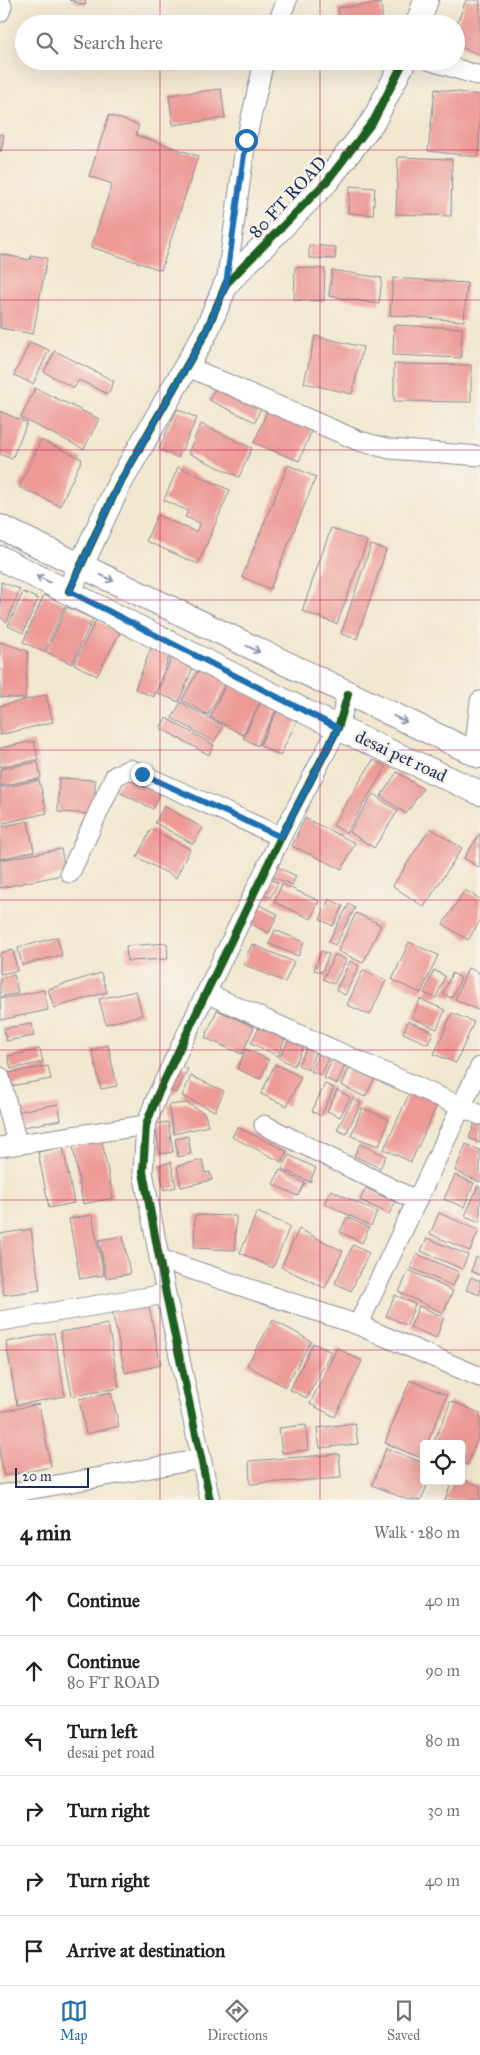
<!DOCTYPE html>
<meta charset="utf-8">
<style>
body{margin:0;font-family:"IM FELL Great Primer",serif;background:#f6f6f6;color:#202124}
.controls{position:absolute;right:15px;bottom:15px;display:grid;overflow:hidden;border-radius:5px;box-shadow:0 5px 20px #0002}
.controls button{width:45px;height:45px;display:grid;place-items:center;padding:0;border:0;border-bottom:1px solid #e0e0e0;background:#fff;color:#202124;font:25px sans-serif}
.scale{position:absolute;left:15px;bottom:12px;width:74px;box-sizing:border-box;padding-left:5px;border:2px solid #1b2f5e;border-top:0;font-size:14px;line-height:18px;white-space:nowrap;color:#1b2f5e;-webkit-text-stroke:4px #f7f3e8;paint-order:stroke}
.stop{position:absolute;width:15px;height:15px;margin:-11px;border:4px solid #1f6fb2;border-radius:50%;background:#fff}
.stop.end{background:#1f6fb2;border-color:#fff;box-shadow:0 1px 5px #0008}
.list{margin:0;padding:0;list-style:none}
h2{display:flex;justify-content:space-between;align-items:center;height:65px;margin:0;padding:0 20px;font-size:21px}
h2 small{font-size:16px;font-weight:400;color:#757577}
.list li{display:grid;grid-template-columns:32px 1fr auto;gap:15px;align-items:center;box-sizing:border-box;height:70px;padding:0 20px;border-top:1px solid #e0e0e0}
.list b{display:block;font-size:19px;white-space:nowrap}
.list p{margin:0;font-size:16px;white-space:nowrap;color:#757577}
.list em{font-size:16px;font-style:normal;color:#757577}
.icon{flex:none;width:28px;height:28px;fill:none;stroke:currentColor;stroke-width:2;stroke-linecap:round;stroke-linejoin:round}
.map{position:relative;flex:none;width:480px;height:1500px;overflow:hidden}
.search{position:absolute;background:#fff;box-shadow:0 5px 20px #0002;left:15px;right:15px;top:15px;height:55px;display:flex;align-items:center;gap:12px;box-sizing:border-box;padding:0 18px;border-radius:28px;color:#757577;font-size:19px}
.sheet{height:485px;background:#fff}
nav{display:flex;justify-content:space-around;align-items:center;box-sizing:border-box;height:70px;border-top:1px solid #e0e0e0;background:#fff;font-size:14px;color:#757577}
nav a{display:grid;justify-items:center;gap:2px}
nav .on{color:#1f6fb2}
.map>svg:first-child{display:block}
.building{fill:#ed9a96}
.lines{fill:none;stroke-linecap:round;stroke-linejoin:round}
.minor-casing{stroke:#868b96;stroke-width:21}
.tertiary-casing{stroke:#868b96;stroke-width:26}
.minor{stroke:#fff;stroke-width:19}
.tertiary{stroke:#fff;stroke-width:24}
.cycleway-casing{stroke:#f7f3e8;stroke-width:11}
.cycleway{stroke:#1b5e20;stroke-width:8}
.oneway{stroke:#8d97ae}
.route{stroke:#1f6fb2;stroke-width:6}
.grid{fill:none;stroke:#c2185b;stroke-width:1;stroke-opacity:0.55}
.labels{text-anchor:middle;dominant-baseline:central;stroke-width:5;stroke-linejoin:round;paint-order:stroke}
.street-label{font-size:18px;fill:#1b2f5e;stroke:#f7f3e8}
</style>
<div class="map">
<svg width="480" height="1500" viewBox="0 0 480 1500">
<rect width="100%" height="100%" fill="#f7f3e8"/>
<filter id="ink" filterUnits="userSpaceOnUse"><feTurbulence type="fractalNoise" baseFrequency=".02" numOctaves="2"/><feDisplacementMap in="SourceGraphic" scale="10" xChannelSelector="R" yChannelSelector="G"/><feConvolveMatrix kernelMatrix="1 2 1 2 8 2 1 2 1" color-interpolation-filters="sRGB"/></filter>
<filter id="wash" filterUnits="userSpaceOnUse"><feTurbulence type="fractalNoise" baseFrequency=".0096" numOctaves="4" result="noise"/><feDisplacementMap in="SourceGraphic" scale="20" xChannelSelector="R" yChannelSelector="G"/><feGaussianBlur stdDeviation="1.12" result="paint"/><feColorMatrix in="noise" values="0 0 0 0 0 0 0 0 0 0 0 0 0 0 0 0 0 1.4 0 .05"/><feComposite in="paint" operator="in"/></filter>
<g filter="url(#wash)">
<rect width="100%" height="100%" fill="#f2e7cf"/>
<g id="blocks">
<path class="building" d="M69,0H86L85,5Z
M466,0H480V55L456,45V26Z
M381,3L383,24H340L338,8Z
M167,61H206V62L168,68Z
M221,89L225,118L173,125L169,95Z
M435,89L480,95L479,157L428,151Z
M109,115L139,125L136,135L198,156L161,270L91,247L112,184L89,176Z
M0,134L4,135L1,152L0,151Z
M398,157L452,159L451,216L396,214Z
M350,186L375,188L373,215L348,213Z
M309,245L336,247L335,259L309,258Z
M0,254L30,260L31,255L47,258L33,334L0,328Z
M295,267L325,269L324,301L294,300Z
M332,270L382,278L379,304L329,296Z
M393,278L467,283L464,321L390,315Z
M394,325L462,328L461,358L393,355Z
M315,336L363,347L352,394L304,383Z
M30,342L49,350L33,384L14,375Z
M55,351L114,381L108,394L79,380L74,388L44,372Z
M394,364L471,365V402L394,401Z
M216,387L262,405L255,422L209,400Z
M35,388L99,419L84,449L21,418Z
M177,409L197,418L178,458L159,449Z
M268,409L313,427L299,461L254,443Z
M0,411L27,423L12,459L0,454Z
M201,424L252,448L239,477L188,453Z
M41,440L82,459L60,506L19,487Z
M288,465L316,477L270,589L242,577Z
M178,467L230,490L198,564L146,541L157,515L196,532L200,523L185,517L188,511L164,500Z
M331,528L367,541L337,624L302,611Z
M371,545L386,550L357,639L341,634Z
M1,582L20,589L7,622L0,617Z
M23,592L38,599L23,633L8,626Z
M44,595L66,604L44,652L23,642Z
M67,607L93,619L72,664L46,652Z
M96,620L120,632L97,676L74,664Z
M0,642L28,651L25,699L0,697Z
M151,648L170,655L154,697L135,689Z
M173,654L195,662L179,702L157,693Z
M202,664L228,679L208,715L182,700Z
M227,683L277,708L258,746L243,738L260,703L243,735L210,717Z
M46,695L53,722L0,735V706Z
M181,702L223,726L214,742L172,718Z
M279,707L299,716L280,756L260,745Z
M166,718L214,745L209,755L160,728Z
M34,741L38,760L0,767V748Z
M373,760L386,767L346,833L333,825Z
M38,762L41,778L0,786V769Z
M397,772L423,789L406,814L381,796Z
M128,774L162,790L153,809L115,790Z
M59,778L95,780V814L58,812Z
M39,780L47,813L0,824V788Z
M373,794L398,811L374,848L349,832Z
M164,806L203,828L193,844L155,823Z
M305,818L355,843L342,869L292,846Z
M28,821L34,851L0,859V827Z
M430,828L462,848L424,907L393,886Z
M151,829L190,849L176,878L137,857Z
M480,833V868L464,858Z
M61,849L66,874L0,888V860Z
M276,866L296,876L292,885L271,876Z
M269,878L278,883L270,898L261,893Z
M282,884L319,901L311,919L274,902Z
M465,890L480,899V921L468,940L443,924Z
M329,899L343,906L333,926L320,919Z
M257,904L278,914L269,933L249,923Z
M349,904L355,908L335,945L328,942Z
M356,913L381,925L363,963L338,951Z
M275,930L304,942L298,956L269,944Z
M57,937L62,955L22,965L18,948Z
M409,942L438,955L421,993L392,980Z
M167,943L168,959L127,961L126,946Z
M252,944L294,962L285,982L243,964Z
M13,950L17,971L0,974V953Z
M321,951L329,954L322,972L314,970Z
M335,954L346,960L334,984L323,979Z
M350,961L359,966L345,995L336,990Z
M468,968L480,973V1011L455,999Z
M363,970L386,980L370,1015L347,1005Z
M434,970L445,976L436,998L424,993Z
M101,973L107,992L54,1008L48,989Z
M452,973L461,978L452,998L443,994Z
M14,975L18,993L0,997V978Z
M44,990L48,1010L1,1020L0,999Z
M136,991L142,1015L106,1024L99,999Z
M420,999L445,1010L437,1029L412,1018Z
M217,1010L254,1027L242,1054L205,1038Z
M452,1013L474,1022L456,1063L434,1054Z
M408,1021L433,1032L428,1044L403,1033Z
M262,1022L287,1033L278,1056L251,1043Z
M32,1024L34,1036L6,1041L4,1028Z
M291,1036L306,1042L294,1066L279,1058Z
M310,1042L318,1046L308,1070L298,1065Z
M108,1045L117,1086L101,1089L92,1050Z
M40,1049L43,1062L11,1069L8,1056Z
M246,1049L269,1060L260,1079L237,1069Z
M320,1051L331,1055L321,1075L311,1071Z
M334,1055L347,1060L337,1084L324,1078Z
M177,1064L188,1069L176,1093L166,1088Z
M275,1064L301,1077L287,1106L261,1094Z
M352,1064L376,1076L365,1097L341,1085Z
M48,1066L51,1079L5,1087L3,1074Z
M191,1076L224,1091L215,1111L182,1096Z
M325,1084L334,1088L321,1116L312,1111Z
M412,1088L439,1101L411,1162L384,1149Z
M337,1090L350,1097L340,1117L327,1111Z
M353,1098L361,1103L346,1134L337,1130Z
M187,1103L205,1114L208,1126L174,1134L168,1105Z
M58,1104L61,1120L18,1128L15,1112Z
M362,1108L389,1119L379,1146L351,1136Z
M477,1117L480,1118V1143L469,1138Z
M168,1122L173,1152L160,1154L155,1124Z
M237,1127L287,1151L282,1162L232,1137Z
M188,1136L191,1154L178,1157L175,1139Z
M102,1141L113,1198L83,1204L73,1146Z
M360,1144L386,1156L380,1168L354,1156Z
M466,1144L480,1150V1182L455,1171Z
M63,1147L74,1203L49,1208L38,1152Z
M289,1155L316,1168L310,1182L282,1169Z
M202,1160L205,1173L210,1172L212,1180L181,1187L177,1166Z
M171,1162L176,1187L164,1190L159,1165Z
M280,1170L305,1183L298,1196L273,1184Z
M455,1175L474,1183L464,1207L444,1199Z
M478,1186L480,1187V1222L465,1216Z
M366,1188L395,1202L389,1214L360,1200Z
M331,1190L377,1212L371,1226L324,1203Z
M257,1212L290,1226L273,1268L240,1253Z
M439,1213L479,1230L470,1251L430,1234Z
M92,1215L104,1275L80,1279L69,1219Z
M195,1215L236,1216L235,1250L194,1248Z
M347,1217L369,1228L362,1243L340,1232Z
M31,1229L40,1290L4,1295L0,1271V1234Z
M299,1229L343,1251L325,1288L281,1267Z
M123,1236L130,1274L106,1278L99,1240Z
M427,1238L468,1255L462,1269L421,1251Z
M353,1245L369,1253L351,1291L335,1283Z
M417,1254L459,1272L453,1286L411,1268Z
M476,1257L480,1259V1275L471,1271Z
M409,1270L453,1291L443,1313L399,1292Z
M471,1277L480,1281V1295L466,1290Z
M395,1295L415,1304L407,1325L386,1316Z
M148,1302L161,1365L125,1373L112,1310Z
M419,1306L444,1317L436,1338L410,1327Z
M273,1320L311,1341L285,1387L247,1365Z
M108,1324L119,1388L72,1396L60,1332Z
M54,1333L65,1396L17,1405L6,1342Z
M313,1343L331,1352L307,1398L290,1390Z
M337,1348L362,1361L335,1417L310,1404Z
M410,1380L447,1395L427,1444H424L421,1458L385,1443Z
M111,1392L119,1426L86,1434L79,1399Z
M451,1401L480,1413V1433L467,1465L461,1462V1444H433Z
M39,1404L51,1467L4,1476L0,1457V1412Z
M355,1423L358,1444L320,1448L317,1428Z
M306,1425L308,1450L282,1453L279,1428Z
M386,1448L424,1463V1481H429L421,1500H408L372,1485Z
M339,1454L341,1478L250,1484L249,1461Z
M461,1479L480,1486V1500H445L452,1481H461Z"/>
</g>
</g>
<g filter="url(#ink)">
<use href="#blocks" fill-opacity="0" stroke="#868b96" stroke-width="1"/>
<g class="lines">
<defs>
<path id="minor" d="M0,12L2,6
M277,24L287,0
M431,61L480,76
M226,284L246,140L264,61
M186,366L359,441L390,449L480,456
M474,753L480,701
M70,873L115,776L130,769L281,837
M206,993L480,1115
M480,1067L358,1325L480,1377
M0,1077L17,1143
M264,1125L417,1201
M0,1147L146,1125
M160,1259L358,1325
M0,1321L166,1294
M0,1495L201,1459
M210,1500L166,1294L143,1172L146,1125L157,1096L206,993L281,837L338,728L348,694"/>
<path id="tertiary" d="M418,24L426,0
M0,527L480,756
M0,558L338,728L480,793
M69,591L118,486L206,332L226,284L327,181L374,120L404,61"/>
</defs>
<use href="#minor" class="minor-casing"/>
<use href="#tertiary" class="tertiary-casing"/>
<use href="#minor" class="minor"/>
<use href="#tertiary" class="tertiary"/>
<defs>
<path id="cycleway" d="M69,591L118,486L206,332L226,284L327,181L374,120L404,61
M210,1500L166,1294L143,1172L146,1125L157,1096L206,993L281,837L338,728L348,694"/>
</defs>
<use href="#cycleway" class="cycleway-casing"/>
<use href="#cycleway" class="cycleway"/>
</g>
<defs><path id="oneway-shaft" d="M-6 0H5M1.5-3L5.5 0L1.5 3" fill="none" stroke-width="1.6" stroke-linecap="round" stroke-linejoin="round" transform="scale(1.25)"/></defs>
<g class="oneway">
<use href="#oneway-shaft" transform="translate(107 578) rotate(26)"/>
<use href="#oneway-shaft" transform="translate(43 579) rotate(-154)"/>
<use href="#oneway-shaft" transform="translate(253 649) rotate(26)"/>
<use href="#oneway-shaft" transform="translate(400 719) rotate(25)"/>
</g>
</g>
<g class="lines" filter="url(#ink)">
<path class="route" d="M142,774L281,837L338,728L69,591L118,486L206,332L226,284L246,140"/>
</g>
<path class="grid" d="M160,0V24M320,0V24M160,61V1500M320,61V1500M0,150H480M0,300H480M0,450H480M0,600H480M0,750H480M0,900H480M0,1050H480M0,1200H480M0,1350H480"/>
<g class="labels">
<g class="street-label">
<text transform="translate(288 197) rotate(-47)">80 FT ROAD</text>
<text transform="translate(401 756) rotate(25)">desai pet road</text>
</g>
</g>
</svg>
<div class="controls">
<button><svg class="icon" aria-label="locate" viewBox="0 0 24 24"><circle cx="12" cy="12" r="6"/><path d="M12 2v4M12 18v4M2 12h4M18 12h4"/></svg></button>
</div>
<div class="scale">20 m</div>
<div class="stop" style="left:246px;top:140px"></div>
<div class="stop end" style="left:142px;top:774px"></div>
<div class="search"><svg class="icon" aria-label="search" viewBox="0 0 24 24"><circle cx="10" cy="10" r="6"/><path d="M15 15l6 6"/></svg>Search here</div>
</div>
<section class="sheet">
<h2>4 min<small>Walk · 280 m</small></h2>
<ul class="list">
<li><svg class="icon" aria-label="ahead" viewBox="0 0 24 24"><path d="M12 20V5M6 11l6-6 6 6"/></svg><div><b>Continue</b></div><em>40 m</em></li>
<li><svg class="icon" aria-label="ahead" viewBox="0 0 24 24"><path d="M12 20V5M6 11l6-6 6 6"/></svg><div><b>Continue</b><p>80 FT ROAD</p></div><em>90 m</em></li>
<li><svg class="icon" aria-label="left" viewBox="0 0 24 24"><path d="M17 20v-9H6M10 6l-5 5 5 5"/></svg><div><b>Turn left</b><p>desai pet road</p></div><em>80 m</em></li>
<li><svg class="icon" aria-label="right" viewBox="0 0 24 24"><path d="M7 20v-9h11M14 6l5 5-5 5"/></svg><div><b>Turn right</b></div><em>30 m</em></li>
<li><svg class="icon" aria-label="right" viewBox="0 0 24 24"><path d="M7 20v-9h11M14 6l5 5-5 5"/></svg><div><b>Turn right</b></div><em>40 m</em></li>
<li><svg class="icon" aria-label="arrive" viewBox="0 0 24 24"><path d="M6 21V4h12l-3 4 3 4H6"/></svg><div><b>Arrive at destination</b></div></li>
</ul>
</section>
<nav>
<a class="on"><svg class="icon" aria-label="map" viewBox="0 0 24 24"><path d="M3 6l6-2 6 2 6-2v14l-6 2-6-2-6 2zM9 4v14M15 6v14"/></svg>Map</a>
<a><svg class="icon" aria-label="directions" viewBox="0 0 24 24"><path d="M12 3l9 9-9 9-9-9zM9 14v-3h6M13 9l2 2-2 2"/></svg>Directions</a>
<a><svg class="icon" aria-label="saved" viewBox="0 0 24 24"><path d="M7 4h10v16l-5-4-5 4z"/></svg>Saved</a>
</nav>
